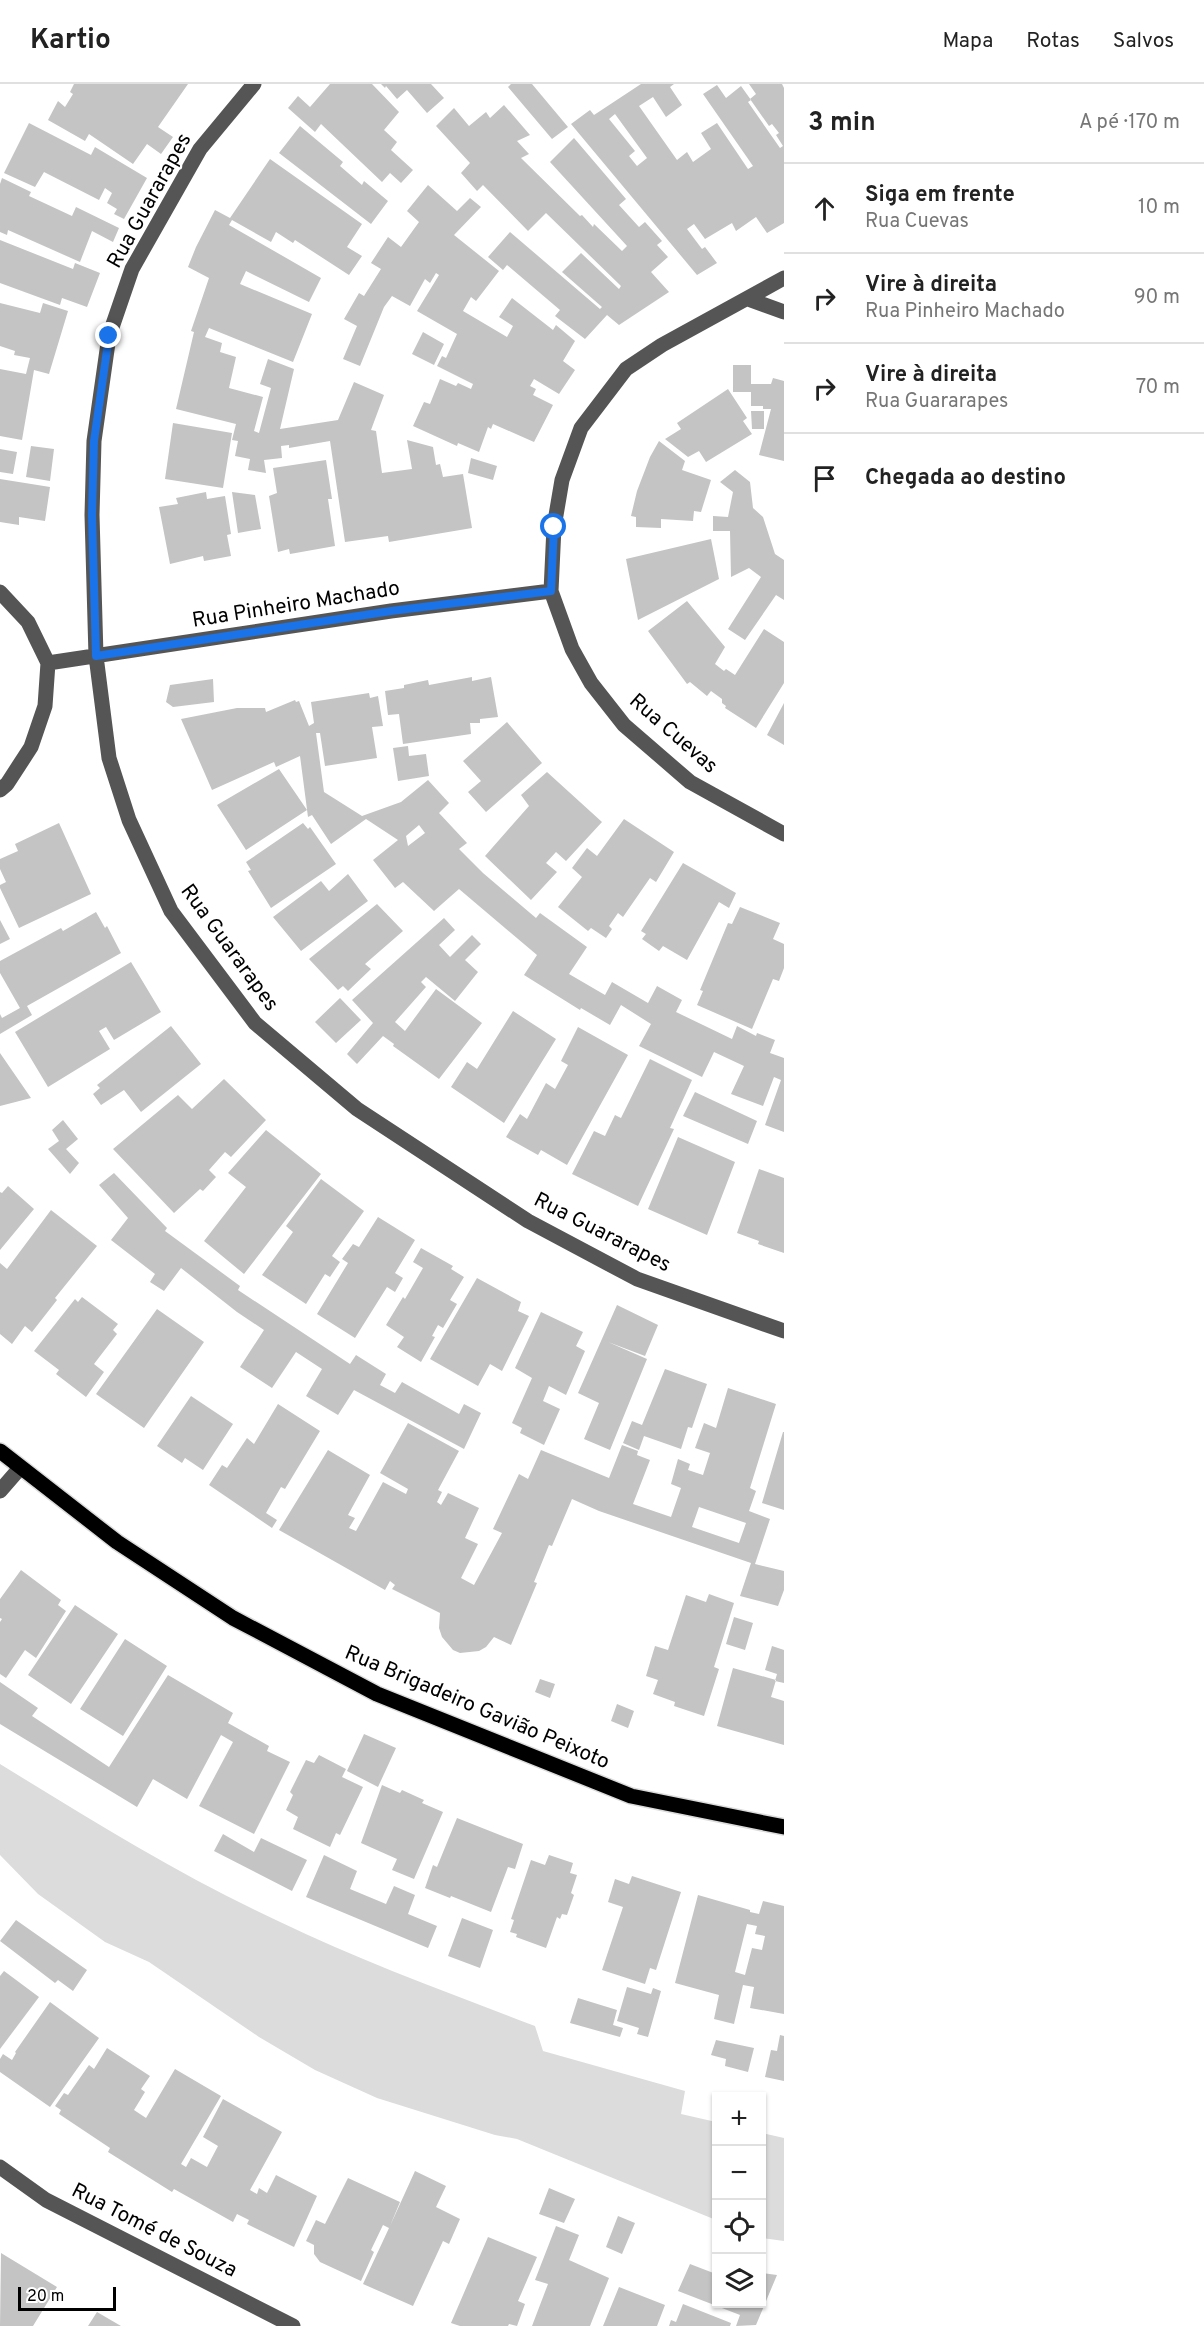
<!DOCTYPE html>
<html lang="pt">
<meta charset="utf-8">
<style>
body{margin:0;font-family:Overpass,sans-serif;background:#f2f2f2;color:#222}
.controls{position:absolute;right:18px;bottom:18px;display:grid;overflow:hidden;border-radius:0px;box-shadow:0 2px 4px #0004}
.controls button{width:54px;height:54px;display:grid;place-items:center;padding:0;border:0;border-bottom:2px solid #e0e0e0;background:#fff;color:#222;font:30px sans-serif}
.scale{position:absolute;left:18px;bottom:15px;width:98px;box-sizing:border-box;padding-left:6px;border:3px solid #000;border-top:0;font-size:16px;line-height:21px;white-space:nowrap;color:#000;-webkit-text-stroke:4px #fff;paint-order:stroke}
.stop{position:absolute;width:18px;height:18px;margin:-14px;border:4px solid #1a73e8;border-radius:50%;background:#fff}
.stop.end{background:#1a73e8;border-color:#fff;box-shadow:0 2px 6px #0008}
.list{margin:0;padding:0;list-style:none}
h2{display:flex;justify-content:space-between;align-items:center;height:78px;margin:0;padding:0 24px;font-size:26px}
h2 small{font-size:20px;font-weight:400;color:#767676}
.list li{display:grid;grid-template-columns:39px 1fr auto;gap:18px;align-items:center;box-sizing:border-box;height:90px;padding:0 24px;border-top:2px solid #e0e0e0}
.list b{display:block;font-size:22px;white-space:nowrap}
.list p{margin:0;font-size:20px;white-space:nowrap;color:#767676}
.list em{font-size:20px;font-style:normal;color:#767676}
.icon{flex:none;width:33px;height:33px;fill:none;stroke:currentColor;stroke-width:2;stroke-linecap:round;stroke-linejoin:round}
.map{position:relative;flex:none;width:784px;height:2242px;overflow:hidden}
header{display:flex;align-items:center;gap:36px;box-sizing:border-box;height:84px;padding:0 30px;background:#fff;border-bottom:2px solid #e0e0e0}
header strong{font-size:28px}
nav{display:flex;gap:33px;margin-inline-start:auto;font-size:21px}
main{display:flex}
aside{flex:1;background:#fff}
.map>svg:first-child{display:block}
.green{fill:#dcdcdc}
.building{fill:#c4c4c4;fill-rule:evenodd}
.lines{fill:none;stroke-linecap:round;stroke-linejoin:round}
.major-casing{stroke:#dbdbdb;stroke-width:18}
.minor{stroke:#555;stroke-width:15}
.major{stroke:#000;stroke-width:15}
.route{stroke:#1a73e8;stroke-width:8}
.labels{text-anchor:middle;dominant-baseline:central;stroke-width:4.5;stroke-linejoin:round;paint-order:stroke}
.street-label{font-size:21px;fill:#000;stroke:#fff}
</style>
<header>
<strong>Kartio</strong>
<nav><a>Mapa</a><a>Rotas</a><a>Salvos</a></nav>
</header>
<main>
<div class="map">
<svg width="784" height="2242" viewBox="0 0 784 2242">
<rect width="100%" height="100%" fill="#fff"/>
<path class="green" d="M0,1680C91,1736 181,1792 278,1837C361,1877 449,1909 535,1942L543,1967L685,2007L681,2030L716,2038V2136L517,2055L495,2051L377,2014L315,1986L259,1953L149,1878L105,1858L38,1810L0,1771Z
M762,2049L784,2054V2157L762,2154Z"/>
<path class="building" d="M74,0H188L158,43L173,53L161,70L147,60L133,80L89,50L85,57L48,36L58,17L65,23L73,10L70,8Z
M330,0H372L399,28L384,46L397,58L391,66L413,86L401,99L390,89L382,98L321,40L315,48L288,24L298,12L310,23Z
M381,0H431L444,14L427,29L407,6L397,15L386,2L385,4Z
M511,0H532L568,43L552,55L508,3Z
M641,0H674L670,3L682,21L666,33L653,13L639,22L677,76L687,68L693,78L711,65L701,49L717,39L748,85L753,82L703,10L717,1L726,14L741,2L751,16L748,18L780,64L783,62L776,51L779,49L772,40L769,42L750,15L756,10L749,0H782L784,4V139L767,149L756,133L736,147L732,139L705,155L694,140L687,145L702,165L705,163L717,179L697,191L571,40L590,26L594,31ZM615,30L647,74L637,82L629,72L635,67L609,35Z
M504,21L530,51L517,57L529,70L521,74L580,132L582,131L593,143L594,140L622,167L627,162L550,78L574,54L626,115L619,121L639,143L645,138L662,157L657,161L668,173L651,188L669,208L619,241L607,231L585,255L555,232L560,226L507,181L503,186L488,173L510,148L600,225L602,223L562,188L581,169L619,205L621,202L546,129L528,147L483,101L477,107L461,89L470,79L436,42L454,24L469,42L486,28L490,34Z
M29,39L91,71L95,63L147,94L124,135L114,130L117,125L107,119L112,109L105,104L99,116L44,88L35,103L4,89Z
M300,42L343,78L340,82L362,101L364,97L388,117L371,140L279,69Z
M270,75L362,140L347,163L362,172L349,191L295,156L293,159L276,148L271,158L232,136L229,141L321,194L309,218L246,187L240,200L312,230L293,278L209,244L205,253L222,259L220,268L236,273L229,304L263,313L254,347L259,349L271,304L260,300L268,275L294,285L280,345L338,336L354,298L384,311L371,346L376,347L382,389L412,385L407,356L433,363L436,381L440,380L443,393L463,390L472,444L389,458L388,452L345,458L330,357L289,364V361L281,362L282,374L264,376L266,389L248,386L250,375L235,372L238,357L232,356L236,340L176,325L194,248L191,247L209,194L188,183L196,163L215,126L230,134Z
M2,94L31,108L29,112L72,132L76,123L119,144L113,158L92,147L80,178L8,146L7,151L0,148V100Z
M428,101L457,127L470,114L481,123L454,151L499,187L476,217L471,213L463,227L507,253L513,242L499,233L512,214L553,246L556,241L575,257L563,277L575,286L559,310L534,295L530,302L536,305L533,311L553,321L534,358L493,340L491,345L488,343L479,368L458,359L457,362L413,342L424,318L430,320L440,295L456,302L458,299L471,305L473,300L437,282L442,272L446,274L457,250L417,227L439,191L436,189L430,199L425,195L410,222L392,212L384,223L360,282L343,275L357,242L344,235L359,209L364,212L381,185L371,179L388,153L401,163L419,138L407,127Z
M0,156L73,185L75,179L100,189L87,223L62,214L60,221L0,199Z
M0,219L40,229L43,219L68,227L49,290L34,286L22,356L0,352V285L26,290L30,274L14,271L15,267L0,262Z
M423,248L444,260L434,281L412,270Z
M733,281H751V300H771L773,294L784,297V377L759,371L771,325H763V322H751V308H733Z
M728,305L747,334L743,337L752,350L706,378L699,367L688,373L665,355L681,345L677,339Z
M751,327H764V345H752Z
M173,339L232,349L223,404L165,395Z
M659,357L685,377L682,386L711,396L701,428L694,427L693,437L661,435V444L636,443V433L631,432L637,407L650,373Z
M31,362L54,365L50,397L26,393Z
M0,365L17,368L13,390L0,388Z
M471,374L497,382L493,396L468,389Z
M326,376L332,415H328L335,462L290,470L289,465L278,468L269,412L277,409L273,384Z
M735,386L750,398L753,424L763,433L775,470L784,476V516L776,511L745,556L728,545L761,493L749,484L731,493L730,447H713V432L728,433L733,408L720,398Z
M0,395L50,403L45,437L19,433V441L0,438Z
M206,408L207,415L225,412L231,450L227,451L231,472L204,477L203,472L170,480L159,423L178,420L176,414Z
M232,408L255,411L261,445L238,449Z
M711,455L719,495L638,536L626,475Z
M687,517L725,563L715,580L724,587L726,585L735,591L764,545L784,558V599L756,644L725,624L726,622L722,619V615L711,607L707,612L690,598L687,600L648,547Z
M472,593V597L491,593L498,633L480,635V639H470L471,650L403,660L399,630L388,631L385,607L404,604V601L428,596L429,601Z
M213,595L214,618L173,623L166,618L170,601Z
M369,609L370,614L378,612L383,642L372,643L377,674L325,682L320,649H316L324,708L362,732L401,718L428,696L449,719L439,729L467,759L459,765L483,789L536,834L540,829L587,863L569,890L605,911L612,898L648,919L657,902L682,916L676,928L732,955L737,942L756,952L757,949L775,956L770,969L784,974V1048L765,1041L781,996L774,993L763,1022L731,1010L744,982L714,968L702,993L639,962L651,940L621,921L610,941L581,924L580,926L524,891L537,871L459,805L434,827L403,798L395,804L373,776L398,756L366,735L331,760L312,731L308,733L300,672L276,683L274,678L212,706L181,635L237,624H265L266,628L295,616L296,618L299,617L309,642L314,639L311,618ZM419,741L425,749L408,762L406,752Z
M784,619V661L767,651Z
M507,638L542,679L486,728L468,708L481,697L463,677Z
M408,662L409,672L426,670L429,692L398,697L393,664Z
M279,685L307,726L246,766L217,721Z
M547,688L602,738L566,777L556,768L546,779L557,788L531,816L485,772L529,722L521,711Z
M624,735L674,768L656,798L650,794L623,833L618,829L609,842L612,845L606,854L591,844L588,847L558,823L582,793L572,784L587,764L597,772Z
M59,739L91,810L19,844L0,804V801L6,798L0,785V775L18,767L15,760Z
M303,739L308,745L310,743L336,780L271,824L248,787L251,786L246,778Z
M683,779L736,809L729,824L719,818L687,876L663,862L659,867L642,855L646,850L641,847Z
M348,790L368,817L301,867L273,833L321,797L329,807Z
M377,820L403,847L365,880L371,885L348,907L343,902L338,906L309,875Z
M740,823L780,839L773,855L784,860V884L779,897L773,895L752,945L697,921L703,907L700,906L728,839L732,840Z
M96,828L105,844L107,842L121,869L27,922L32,931L0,950V930L2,934L20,924L0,889V877L61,844L63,847Z
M444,834L455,846L439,861L450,873L472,851L481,860L465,876L478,888L455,917L426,893L421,898L426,903L395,938L405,947L436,905L482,939L439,995L393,962L394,960L383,952L357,980L347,970L373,939L352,916Z
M0,836L10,855L0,860Z
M131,878L161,928L114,956L106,943L99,947L110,965L48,1003L15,948Z
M340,914L361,936L336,959L315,938Z
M513,927L556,955L504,1039L451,1003L467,978L477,985Z
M171,942L201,980L141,1028L124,1006L101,1021L93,1010L100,1004L97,1001Z
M578,943L628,971L567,1081L541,1066L538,1071L506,1053L520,1030L527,1035L546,999L555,1005L568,981L561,977Z
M0,969L31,1014L0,1022Z
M650,975L692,996L670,1044L674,1045L638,1122L572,1090L594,1047L605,1052L615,1031L621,1034Z
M224,995L266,1036L231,1073L225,1068L209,1086L216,1093L203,1107L200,1105L174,1129L113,1065L178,1011L192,1025Z
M695,1008L757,1037L748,1060L683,1032Z
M63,1036L78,1055L66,1065L79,1079L70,1090L48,1065L59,1057L52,1046Z
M266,1046L321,1090L244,1190L204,1157L246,1103L228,1089Z
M678,1053L735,1078L707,1151L648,1125Z
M759,1085L784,1094V1169L758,1160L759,1157L737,1149Z
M114,1089L167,1144L165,1147L240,1202L238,1206L350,1280L356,1271L386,1290L380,1301L395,1309L402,1298L459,1330L464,1320L481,1329L464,1365L354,1306L338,1331L306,1312L322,1285L296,1268L272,1304L240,1283L264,1246L237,1228L181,1184L164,1207L150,1198L155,1190L111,1156L128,1134L99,1101Z
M321,1095L364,1127L332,1172L340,1178L330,1193L325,1190L306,1220L262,1191L293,1148L286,1142Z
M8,1102L34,1125L0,1166V1108L2,1109Z
M51,1126L97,1162L55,1214L57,1216L32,1248L25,1242L12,1260L0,1250V1179L7,1185Z
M378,1133L415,1156L395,1189L403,1194L395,1208L387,1203L355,1254L317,1230L348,1179L342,1175L353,1160L359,1163Z
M421,1164L453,1182L451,1185L464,1193L450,1216L457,1220L443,1244L438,1241L432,1252L435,1253L421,1278L397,1263L404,1253L386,1241L403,1213L405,1215L423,1184L413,1178Z
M477,1194L521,1218L518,1227L529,1232L502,1287L490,1280L478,1302L430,1275Z
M82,1213L118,1240L113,1246L117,1250L94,1280L104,1288L86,1313L56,1290L59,1286L34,1267L75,1215L78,1218Z
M617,1221L658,1241L645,1272L608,1258L647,1275L610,1366L584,1355L599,1319L578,1309Z
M157,1225L204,1258L144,1344L96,1310Z
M541,1228L583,1248L576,1262L585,1267L566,1311L549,1302L543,1317L560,1325L544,1361L520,1349L522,1344L512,1339L532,1294L515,1284Z
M665,1285L707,1300L692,1344L688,1343L681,1365L644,1352L639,1366L623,1359L632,1337L642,1341Z
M728,1304L776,1320L750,1404L756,1407L749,1427L770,1435L755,1480L784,1487V1506L778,1522L740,1512L751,1479L599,1427L572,1415L552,1462L549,1461L534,1498L537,1499L511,1561L494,1553L486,1563L479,1567L460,1569L453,1566L442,1553L439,1544L440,1529L392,1505L395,1501L390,1497L385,1506L279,1446L328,1366L370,1391L348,1431L355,1434L349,1444L356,1447L383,1398L406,1410L408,1405L380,1389L408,1339L459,1367L438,1406L442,1408L437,1418L441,1421L448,1409L479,1424L465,1454L478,1460L461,1494L474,1501L502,1449L493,1445L519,1390L528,1395L541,1366L609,1394L622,1361L638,1367L637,1371L650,1376L633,1420L671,1433L681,1404L671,1400L678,1375L690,1380L688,1386L703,1391L710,1369L695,1364L704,1339L716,1344ZM699,1423L746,1439L739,1459L692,1443Z
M191,1312L233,1340L203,1386L185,1374L182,1379L157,1362Z
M278,1320L320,1347L285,1405L281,1403L266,1429L277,1436L272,1444L209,1401L222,1381L227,1384L247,1354L254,1360Z
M783,1348H784V1426L762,1419Z
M21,1486L61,1516L58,1521L66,1527L36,1574L25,1566L6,1594L0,1590V1538L2,1535L0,1534V1515Z
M709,1510L734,1519L714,1583L719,1585L704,1632L674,1622L675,1618L653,1610L658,1596L646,1592L655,1562L668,1566L686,1511L706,1518Z
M75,1521L118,1550L71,1620L28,1591Z
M734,1533L753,1539L745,1566L726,1560Z
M125,1555L167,1582L123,1652L80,1625Z
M772,1562L784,1566V1599L775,1597L777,1590L765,1586Z
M733,1584L776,1596L771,1613L784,1617V1661L717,1642Z
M168,1591L233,1629L228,1639L269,1662L267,1667L290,1678L254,1750L199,1722L233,1658L221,1651L187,1715L153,1695L137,1723L0,1640V1598L38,1624L32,1632L109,1683Z
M540,1595L555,1600L550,1614L535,1608Z
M617,1620L634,1627L628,1644L611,1637Z
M364,1650L396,1664L378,1703L347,1687Z
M319,1671L346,1685L342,1693L363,1703L340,1751L336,1749L330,1763L293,1745L298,1733L286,1726L293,1711L290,1708L306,1676L314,1679Z
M382,1701L400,1709L402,1706L424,1716L422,1719L443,1728L414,1795L392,1786L397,1775L361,1759Z
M457,1734L523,1760L515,1785L508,1783L491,1828L451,1812L450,1814L425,1804L433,1781L437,1783Z
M223,1750L254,1768L261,1754L307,1776L292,1807L214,1767Z
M324,1771L357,1787L350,1805L386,1820L394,1802L415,1811L408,1830L437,1842L428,1864L306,1813Z
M549,1771L573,1779L570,1789L577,1791L571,1809L574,1811L567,1831L562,1830L560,1835L557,1833L546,1864L516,1853L517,1850L510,1848L514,1836L511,1835L531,1776L545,1781Z
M632,1792L681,1808L656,1886L650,1884L645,1900L602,1886L623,1823L608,1818L615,1795L629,1800Z
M698,1811L750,1826V1828L759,1830L763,1817L784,1822V1930L750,1924L754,1903L743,1901L734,1940L714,1935L719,1911L675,1899ZM747,1840L757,1842L755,1850L765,1852L762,1866L752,1864L745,1891L735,1888Z
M462,1834L493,1846L480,1884L448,1872Z
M16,1836L87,1886L73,1907L58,1896L55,1899L0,1857Z
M4,1887L39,1913L0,1965V1892Z
M627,1903L651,1910L653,1904L661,1907L648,1953L637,1950L639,1944L617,1937Z
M578,1914L617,1926L613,1941L623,1944L620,1953L570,1939Z
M50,1918L99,1954L50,2023L0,1988V1975L3,1970L12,1976L16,1969L15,1968Z
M780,1951L784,1952V1997L765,1993L771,1966L777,1967Z
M716,1956L754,1964L748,1988L725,1982L726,1975L711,1971Z
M107,1964L150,1992L141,2005L145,2008L134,2026L146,2034L175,1985L221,2012L181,2080L186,2083L191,2074L207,2083L218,2062L203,2053L223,2015L282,2048L250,2106L257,2110L259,2104L267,2109L276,2091L317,2112L294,2163L247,2140L249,2136L237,2130L233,2138L174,2105L172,2108L108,2068L110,2064L59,2030L61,2026L55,2022L64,2009L68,2011L89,1981L94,1985Z
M415,2087L446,2102L436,2123L460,2135L449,2160L443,2157L413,2222L363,2200L389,2144L383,2141L371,2166L374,2168L361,2197L320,2178L314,2170V2161L306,2157L316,2136L325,2140L348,2094L400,2118L390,2142Z
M549,2104L575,2115L564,2139L539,2130Z
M618,2132L635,2139L622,2170L606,2163Z
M556,2142L579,2151L569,2176L609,2194L590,2242H532L548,2200L535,2196Z
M488,2153L537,2173L518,2217L525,2220L517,2242L509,2240L508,2242H460L451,2239Z
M1,2169L57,2203L33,2242H0Z
M690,2180L716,2190L717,2220H762V2189L777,2191L756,2241L736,2242L740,2231L678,2207Z
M619,2203L665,2221L657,2242H603Z
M683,2220L731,2239L730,2242H669L671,2236L676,2238Z
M97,2228L121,2242H88Z"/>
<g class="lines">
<defs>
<path id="major" d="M0,1367L117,1458L233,1534L377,1610L631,1712L784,1743"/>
</defs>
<use href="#major" class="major-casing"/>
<path class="minor" d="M254,0L200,65L132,185L109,252L94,357L92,431L96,572L109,674L129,736L171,827L255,939L357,1025L528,1137L637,1195L784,1247
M784,194L662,261L626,285L581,344L562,396L554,443L551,507L572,565L591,599L624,641L690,698L784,750
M748,215L784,228
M0,508L28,538L48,579L45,622L31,663L7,700L0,706
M48,579L391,527L551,507
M0,1407L20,1384
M0,2083L46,2116L293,2242"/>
<use href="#major" class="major"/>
</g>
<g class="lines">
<path class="route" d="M109,252L94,357L92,431L96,572L391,527L551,507L554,443"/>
</g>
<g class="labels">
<g class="street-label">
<text transform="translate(150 117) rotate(-61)">Rua Guararapes</text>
<text transform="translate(296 521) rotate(-9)">Rua Pinheiro Machado</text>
<text transform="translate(673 650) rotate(41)">Rua Cuevas</text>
<text transform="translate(229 864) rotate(54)">Rua Guararapes</text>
<text transform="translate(602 1149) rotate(27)">Rua Guararapes</text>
<text transform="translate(477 1624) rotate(23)">Rua Brigadeiro Gavião Peixoto</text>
<text transform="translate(154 2147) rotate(27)">Rua Tomé de Souza</text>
</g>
</g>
</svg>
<div class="controls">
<button>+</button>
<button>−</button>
<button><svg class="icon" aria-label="locate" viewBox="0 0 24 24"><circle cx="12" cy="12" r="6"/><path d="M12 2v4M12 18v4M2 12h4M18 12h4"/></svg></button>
<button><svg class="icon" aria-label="layers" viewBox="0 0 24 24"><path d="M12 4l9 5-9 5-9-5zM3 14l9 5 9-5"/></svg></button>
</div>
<div class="scale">20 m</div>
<div class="stop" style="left:554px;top:443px"></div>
<div class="stop end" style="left:109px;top:252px"></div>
</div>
<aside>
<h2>3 min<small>A pé · 170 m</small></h2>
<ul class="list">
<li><svg class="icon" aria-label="ahead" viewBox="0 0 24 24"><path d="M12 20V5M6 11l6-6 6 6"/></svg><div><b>Siga em frente</b><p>Rua Cuevas</p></div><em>10 m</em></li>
<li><svg class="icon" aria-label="right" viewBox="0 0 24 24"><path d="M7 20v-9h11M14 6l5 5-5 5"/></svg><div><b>Vire à direita</b><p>Rua Pinheiro Machado</p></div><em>90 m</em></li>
<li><svg class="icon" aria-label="right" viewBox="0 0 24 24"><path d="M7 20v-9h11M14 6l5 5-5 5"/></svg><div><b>Vire à direita</b><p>Rua Guararapes</p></div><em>70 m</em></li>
<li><svg class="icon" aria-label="arrive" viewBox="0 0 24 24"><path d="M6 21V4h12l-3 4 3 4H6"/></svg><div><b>Chegada ao destino</b></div></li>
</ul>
</aside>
</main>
